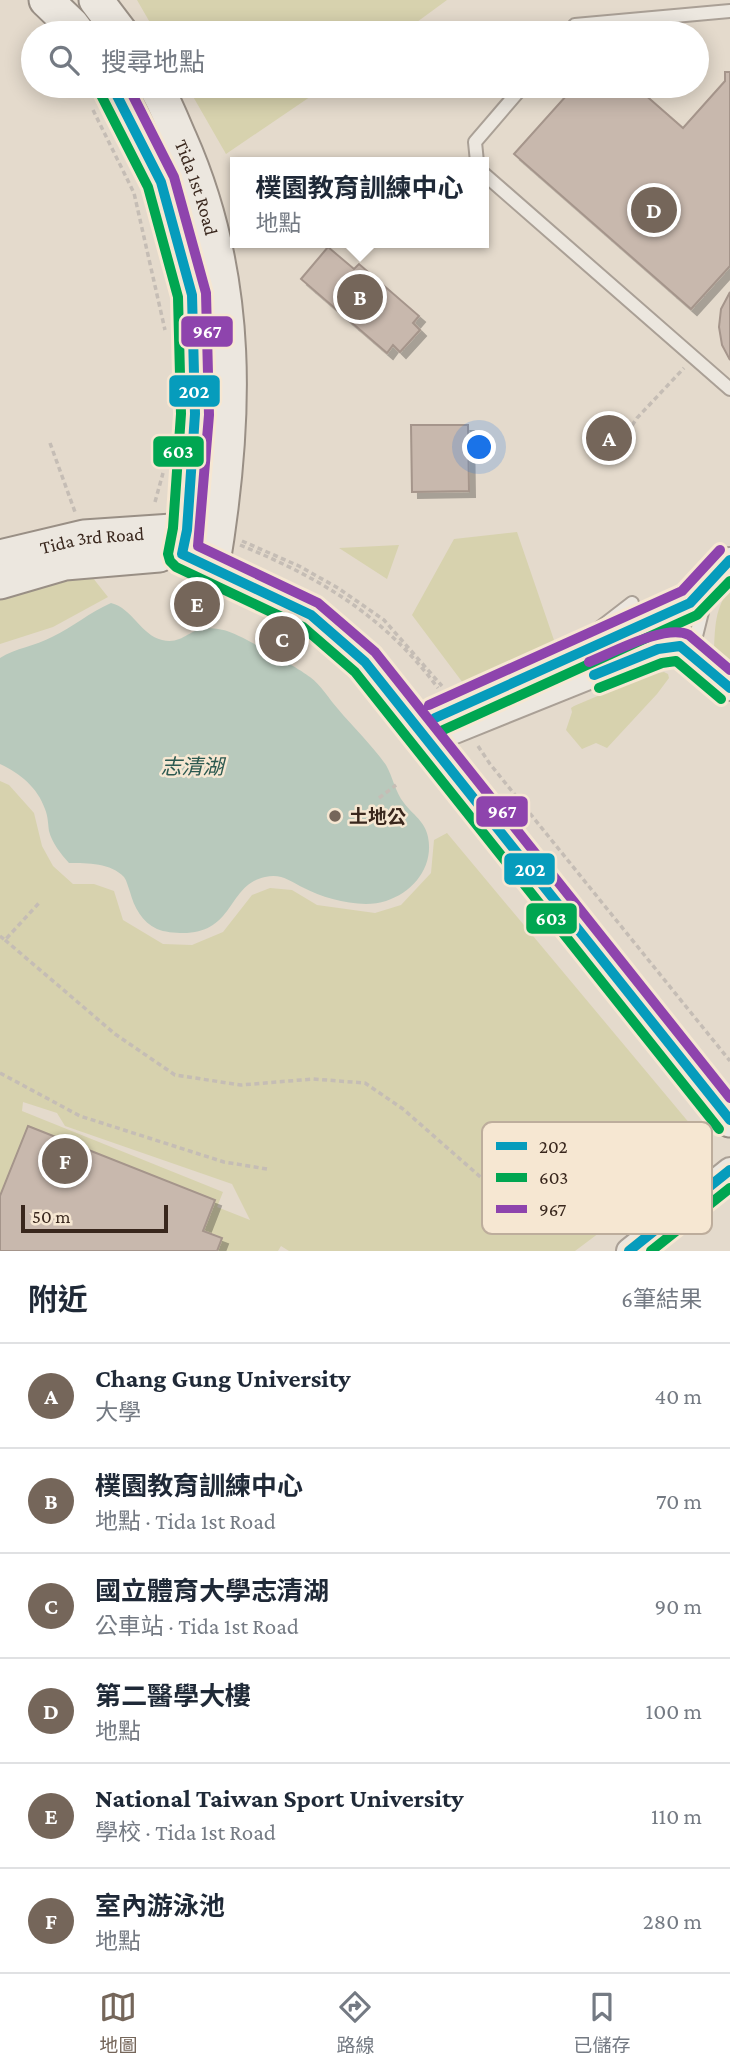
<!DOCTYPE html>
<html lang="zh-TW">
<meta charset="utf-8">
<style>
body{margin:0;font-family:"Crimson Pro","Noto Sans TC",serif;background:#f6f6f7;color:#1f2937}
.scale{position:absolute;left:21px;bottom:18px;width:147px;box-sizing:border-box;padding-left:7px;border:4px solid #39271d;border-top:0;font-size:19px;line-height:24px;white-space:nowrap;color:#39271d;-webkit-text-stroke:5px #f6e7d2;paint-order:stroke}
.you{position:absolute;left:480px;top:448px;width:24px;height:24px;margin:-18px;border:5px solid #fff;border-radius:50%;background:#1a73e8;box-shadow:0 0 0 10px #1a73e833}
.badge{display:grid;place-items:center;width:46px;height:46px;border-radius:50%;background:#75665a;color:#fff;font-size:23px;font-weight:700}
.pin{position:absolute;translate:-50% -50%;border:4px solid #fff;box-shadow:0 2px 7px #0006}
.popup{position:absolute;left:230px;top:157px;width:259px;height:91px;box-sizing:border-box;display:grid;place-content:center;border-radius:0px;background:#fff;filter:drop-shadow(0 2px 5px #0005);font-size:23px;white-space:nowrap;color:#747a83}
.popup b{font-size:26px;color:#1f2937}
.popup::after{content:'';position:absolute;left:50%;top:100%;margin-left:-14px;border:14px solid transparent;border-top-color:#fff}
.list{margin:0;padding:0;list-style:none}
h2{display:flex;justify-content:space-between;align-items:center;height:91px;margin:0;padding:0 28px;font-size:30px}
h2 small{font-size:23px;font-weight:400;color:#747a83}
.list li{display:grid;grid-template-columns:46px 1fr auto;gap:21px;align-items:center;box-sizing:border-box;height:105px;padding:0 28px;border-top:2px solid #e0e1e3}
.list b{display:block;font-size:26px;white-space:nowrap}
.list p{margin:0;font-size:23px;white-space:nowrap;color:#747a83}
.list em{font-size:23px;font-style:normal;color:#747a83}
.icon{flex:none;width:38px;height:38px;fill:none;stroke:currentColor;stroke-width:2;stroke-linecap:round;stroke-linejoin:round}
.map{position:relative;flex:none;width:730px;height:1251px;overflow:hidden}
.search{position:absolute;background:#fff;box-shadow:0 4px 18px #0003;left:21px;right:21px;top:21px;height:77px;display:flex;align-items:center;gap:18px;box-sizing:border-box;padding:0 24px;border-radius:38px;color:#747a83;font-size:26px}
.sheet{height:721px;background:#fff}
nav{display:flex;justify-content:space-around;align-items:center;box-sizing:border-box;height:98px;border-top:2px solid #e0e1e3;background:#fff;font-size:19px;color:#747a83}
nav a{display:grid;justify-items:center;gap:4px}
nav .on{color:#75665a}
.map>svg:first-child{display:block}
.green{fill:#d7d2ae;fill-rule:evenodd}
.water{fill:#b8c9bc}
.building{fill:#c8b8ad;stroke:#a5958b;stroke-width:2;filter:url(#shadow)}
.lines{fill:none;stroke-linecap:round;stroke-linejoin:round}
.lane-casing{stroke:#aaa096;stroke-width:16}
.street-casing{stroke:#aaa096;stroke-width:28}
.secondary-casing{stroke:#998f85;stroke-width:37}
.path{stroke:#c5bdb5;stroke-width:3.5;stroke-dasharray:5 3.5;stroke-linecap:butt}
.lane{stroke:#ece7df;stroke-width:12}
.street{stroke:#ece7df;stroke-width:24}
.secondary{stroke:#ece7df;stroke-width:33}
.bus-1-casing{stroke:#f6e7d2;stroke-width:16}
.bus-2-casing{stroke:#f6e7d2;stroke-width:16}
.bus-3-casing{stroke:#f6e7d2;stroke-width:16}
.bus-1{stroke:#069cbc;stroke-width:10}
.bus-2{stroke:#00a651;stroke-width:10}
.bus-3{stroke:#8e44ad;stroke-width:10}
.poi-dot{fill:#75665a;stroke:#f6e7d2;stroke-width:2.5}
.labels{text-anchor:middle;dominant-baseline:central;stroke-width:5;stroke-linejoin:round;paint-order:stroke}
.street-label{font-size:19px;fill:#39271d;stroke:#f6e7d2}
.poi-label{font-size:19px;font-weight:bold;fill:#39271d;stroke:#f6e7d2;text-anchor:start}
.water-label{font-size:21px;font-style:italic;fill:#2c5950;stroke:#f6e7d2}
.key{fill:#f6e7d2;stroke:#bdad9c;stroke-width:2}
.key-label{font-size:19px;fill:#39271d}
.line-badge{stroke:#f6e7d2;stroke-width:2.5}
.badge-label{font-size:19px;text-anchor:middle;font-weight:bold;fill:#fff}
</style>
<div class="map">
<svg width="730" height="1251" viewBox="0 0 730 1251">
<defs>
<filter id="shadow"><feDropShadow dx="6" dy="6" stdDeviation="0" flood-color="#0004"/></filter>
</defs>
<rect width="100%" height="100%" fill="#e4dacc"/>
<path class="green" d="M137,0H447L402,33H156Z
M187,86H326L226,154Z
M517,532L555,643L463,683L412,615L454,539Z
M399,545L387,579L339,548Z
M89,573L108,597L53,627L0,644V598L11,593Z
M730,590V663L714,649C715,628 715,606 730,590Z
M664,672L668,674L669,678L657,694L607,748L596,743L582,749L566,730L572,712L571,708L574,706L647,675Z
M0,781L9,785L34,813L42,846L53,866L73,884H94L114,891L123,920L163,944L192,945L223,932L252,895L270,888L292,890L317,905L375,913L401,905L431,873L434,840L447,833L711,1149L575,1251H289L281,1246L278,1251H0ZM23,1102L57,1113L65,1126L232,1184L250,1220L217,1207L223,1192L22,1111Z"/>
<path class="water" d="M111,603C132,608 141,635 162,640C182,645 189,629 206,628C212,628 221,629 227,631C239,634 299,668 310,677C321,685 329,699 338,709C353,727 372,745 386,765C393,777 395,792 404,803C413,815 425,821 428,837C434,866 414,892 386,901C362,909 325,899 304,888C290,881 281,873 265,877C227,885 235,933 183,933C175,933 164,932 157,929C142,922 134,907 130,892C128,887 127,881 124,877C111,863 88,863 69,863C61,854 52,843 49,831C48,824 48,816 45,809C38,788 20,773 0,764V658C16,648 35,646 52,637C73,627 90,612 111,603Z"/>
<path class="building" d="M725,72H730V266L691,309L514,154L575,86H635L683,128L725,81Z
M328,247L354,269L359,264L419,316L413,323L420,330L400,352L393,345L387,353L301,279Z
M730,292V360L722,345L719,327L721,309Z
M411,425H468L469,491L412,492Z
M28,1126L215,1200L203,1231L222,1238L217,1251H0V1196Z"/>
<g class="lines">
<defs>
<path id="lane" d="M568,33L575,25L730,11
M477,162L475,142L523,86
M484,174L730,389
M579,641L588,637L632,603
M691,656L707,592
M428,707L470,689"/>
<path id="street" d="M426,739L435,718L690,603L730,560
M426,739L447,734L658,649L680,646L730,688
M629,1251L730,1170"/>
<g id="secondary">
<path d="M46,0L72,25L78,33"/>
<path d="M96,0L121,33"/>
<path d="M112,86L130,118L161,182L192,295L195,414L187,530L182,554L311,615L365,662L730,1120"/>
<path id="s1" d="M155,86C165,102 172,121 180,139C242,279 237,421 212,569"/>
<path id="s2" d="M0,557L84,537L187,530"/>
<path d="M0,582L65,563L159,555"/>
</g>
</defs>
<use href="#lane" class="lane-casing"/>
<use href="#street" class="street-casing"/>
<use href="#secondary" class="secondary-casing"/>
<path class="path" d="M93,110L134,193L165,330
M50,443L75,512
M615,444L625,436L637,418L684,368
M155,502L163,473
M242,541L299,566L338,588L384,620L442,686
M240,545C321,578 384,616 438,688
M478,746L490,764L730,1061
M379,798L396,785
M0,936L5,940L39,903
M5,940L115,1034L175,1075L241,1085L313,1079L365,1083L403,1109L542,1231
M0,1073L80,1116L224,1162L267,1169"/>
<use href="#lane" class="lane"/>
<use href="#street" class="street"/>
<use href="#secondary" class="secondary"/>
<defs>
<path id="bus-1" d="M112,86L161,182L192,295L195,414L187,530L182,554L311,615L365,662L730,1120
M594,675L658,649L680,646L730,688
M435,718L690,603L730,560
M629,1251L730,1170"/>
<path id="bus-2" d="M100,93L148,187L178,297L181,414L173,528L168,554L170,561L176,567L303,627L355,672L719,1129
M599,688L662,663L676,661L721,699
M441,731L697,615L730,581
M651,1251L730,1188"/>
<path id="bus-3" d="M128,86L174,177L206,293L209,415L198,546L318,603L375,652L730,1098
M589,662C612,653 666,623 689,635L730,670
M429,705L682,591L720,550"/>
</defs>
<use href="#bus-1" class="bus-1-casing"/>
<use href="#bus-2" class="bus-2-casing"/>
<use href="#bus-3" class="bus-3-casing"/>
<use href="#bus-1" class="bus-1"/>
<use href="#bus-2" class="bus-2"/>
<use href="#bus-3" class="bus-3"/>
</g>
<circle class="poi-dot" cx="335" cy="816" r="7"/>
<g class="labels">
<g class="street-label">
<text stroke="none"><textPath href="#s1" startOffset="110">Tida 1st Road</textPath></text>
<text stroke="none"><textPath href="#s2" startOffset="94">Tida 3rd Road</textPath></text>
</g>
<g class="poi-label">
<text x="349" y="816">土地公</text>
</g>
<g class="water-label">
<text x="192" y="767">志清湖</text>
</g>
</g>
<rect x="482" y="1122" width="230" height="112" rx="10" class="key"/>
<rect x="496" y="1142" width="31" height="8" fill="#069cbc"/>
<rect x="496" y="1173" width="31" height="9" fill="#00a651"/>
<rect x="496" y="1205" width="31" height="8" fill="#8e44ad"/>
<g class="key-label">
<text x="539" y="1153">202</text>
<text x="539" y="1184">603</text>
<text x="539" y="1216">967</text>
</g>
<g class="line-badge">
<rect x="180" y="315" width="54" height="33" rx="7" fill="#8e44ad"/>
<rect x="168" y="374" width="53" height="34" rx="7" fill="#069cbc"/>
<rect x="152" y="435" width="53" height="33" rx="7" fill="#00a651"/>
<rect x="475" y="795" width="54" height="33" rx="7" fill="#8e44ad"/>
<rect x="503" y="852" width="53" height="34" rx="7" fill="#069cbc"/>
<rect x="525" y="902" width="53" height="33" rx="7" fill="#00a651"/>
</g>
<g class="badge-label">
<text x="207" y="338">967</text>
<text x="194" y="398">202</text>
<text x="178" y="458">603</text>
<text x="502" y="818">967</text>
<text x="530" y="876">202</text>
<text x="551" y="925">603</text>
</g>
</svg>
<div class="scale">50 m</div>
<div class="you"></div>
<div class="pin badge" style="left:609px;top:438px">A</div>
<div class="pin badge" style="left:360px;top:297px">B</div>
<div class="popup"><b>樸園教育訓練中心</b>地點</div>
<div class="pin badge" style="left:282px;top:639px">C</div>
<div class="pin badge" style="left:654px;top:210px">D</div>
<div class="pin badge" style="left:197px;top:604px">E</div>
<div class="pin badge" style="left:65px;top:1161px">F</div>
<div class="search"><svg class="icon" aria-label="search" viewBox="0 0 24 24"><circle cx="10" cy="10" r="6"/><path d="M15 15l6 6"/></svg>搜尋地點</div>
</div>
<section class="sheet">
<h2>附近<small>6筆結果</small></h2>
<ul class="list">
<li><span class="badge">A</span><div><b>Chang Gung University</b><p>大學</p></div><em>40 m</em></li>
<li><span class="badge">B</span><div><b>樸園教育訓練中心</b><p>地點 · Tida 1st Road</p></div><em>70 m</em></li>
<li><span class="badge">C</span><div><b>國立體育大學志清湖</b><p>公車站 · Tida 1st Road</p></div><em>90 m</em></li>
<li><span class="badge">D</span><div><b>第二醫學大樓</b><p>地點</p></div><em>100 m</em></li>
<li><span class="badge">E</span><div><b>National Taiwan Sport University</b><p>學校 · Tida 1st Road</p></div><em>110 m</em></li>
<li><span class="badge">F</span><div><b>室內游泳池</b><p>地點</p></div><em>280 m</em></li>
</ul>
</section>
<nav>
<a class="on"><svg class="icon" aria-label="map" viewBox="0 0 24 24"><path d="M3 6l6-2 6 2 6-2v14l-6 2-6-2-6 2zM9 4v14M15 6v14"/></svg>地圖</a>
<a><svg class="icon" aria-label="directions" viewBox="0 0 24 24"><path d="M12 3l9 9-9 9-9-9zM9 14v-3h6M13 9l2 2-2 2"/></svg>路線</a>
<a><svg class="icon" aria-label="saved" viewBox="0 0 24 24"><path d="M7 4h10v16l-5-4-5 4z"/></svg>已儲存</a>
</nav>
